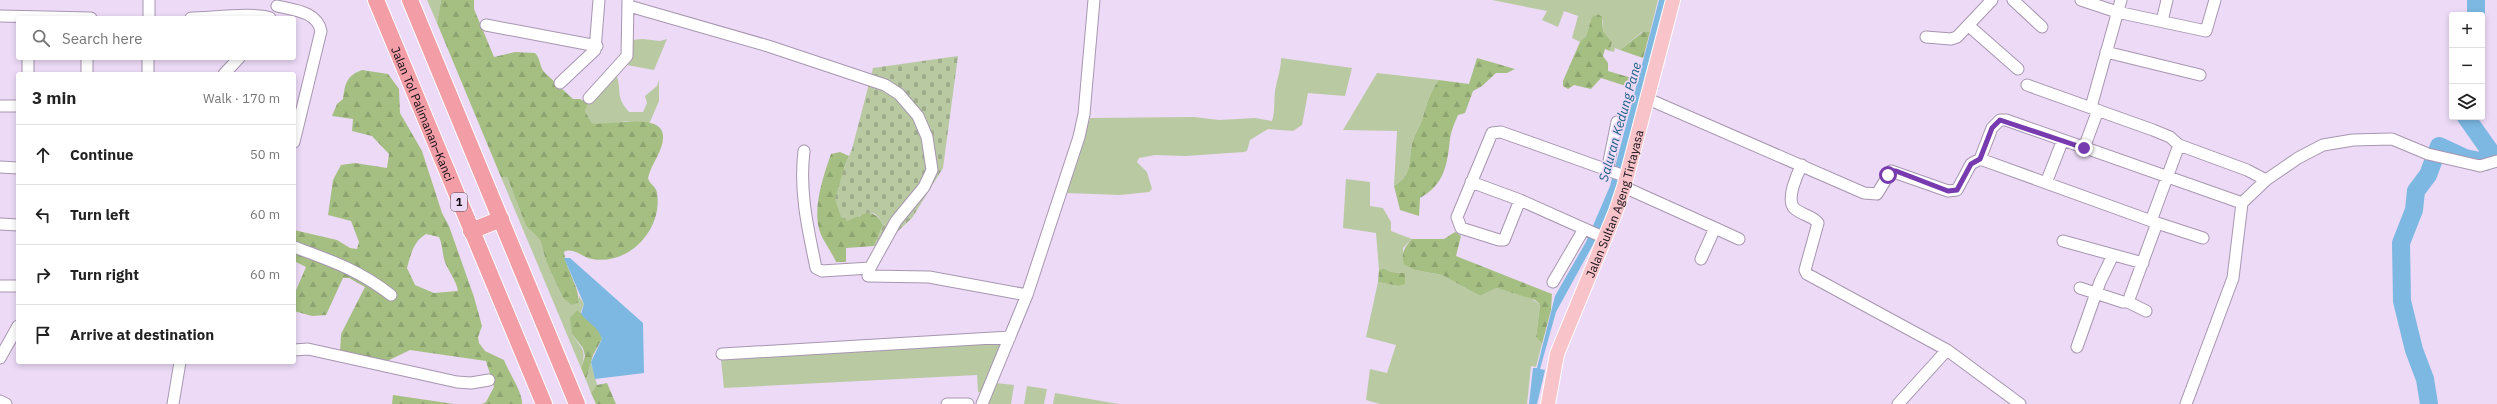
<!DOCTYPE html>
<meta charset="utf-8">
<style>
body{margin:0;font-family:"IBM Plex Sans",sans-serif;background:#f2f2f2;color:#222}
.controls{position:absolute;right:12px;top:12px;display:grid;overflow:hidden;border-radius:4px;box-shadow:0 2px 6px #0003}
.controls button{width:36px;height:36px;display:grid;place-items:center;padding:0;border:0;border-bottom:1px solid #e0e0e0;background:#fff;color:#222;font:20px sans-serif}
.stop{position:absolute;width:12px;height:12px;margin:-9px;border:3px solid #773aaf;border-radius:50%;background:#fff}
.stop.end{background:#773aaf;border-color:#fff;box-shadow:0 1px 4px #0008}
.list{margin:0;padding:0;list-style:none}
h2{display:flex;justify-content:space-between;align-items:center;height:52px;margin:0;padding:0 16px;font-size:17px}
h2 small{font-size:13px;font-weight:400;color:#767676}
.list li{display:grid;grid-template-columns:26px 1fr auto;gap:12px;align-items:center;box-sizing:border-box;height:60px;padding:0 16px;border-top:1px solid #e0e0e0}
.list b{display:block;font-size:15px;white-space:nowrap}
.list em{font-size:13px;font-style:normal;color:#767676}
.icon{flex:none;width:22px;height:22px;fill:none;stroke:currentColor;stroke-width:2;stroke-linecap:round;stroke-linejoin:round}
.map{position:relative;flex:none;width:2497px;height:404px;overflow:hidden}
.search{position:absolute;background:#fff;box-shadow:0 2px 6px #0003;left:16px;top:16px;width:280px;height:44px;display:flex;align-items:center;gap:10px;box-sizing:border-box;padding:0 14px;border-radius:4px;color:#767676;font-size:15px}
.panel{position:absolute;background:#fff;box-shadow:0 2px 6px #0003;left:16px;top:72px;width:280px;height:292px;border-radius:4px}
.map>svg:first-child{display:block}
.green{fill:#b9caa3}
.forest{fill:url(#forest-firs);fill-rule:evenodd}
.cemetery{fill:url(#cemetery-stones)}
.water{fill:#7cb8e2}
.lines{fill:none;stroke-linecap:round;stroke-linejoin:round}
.river{stroke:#7cb8e2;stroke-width:18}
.minor-casing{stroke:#a796b0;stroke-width:13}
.major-casing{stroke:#fff;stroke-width:16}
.highway-casing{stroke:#fff;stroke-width:18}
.minor{stroke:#fff;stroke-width:11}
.major{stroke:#f8c4ca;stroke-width:14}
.highway{stroke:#f39da6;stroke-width:16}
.route{stroke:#773aaf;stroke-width:5}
.labels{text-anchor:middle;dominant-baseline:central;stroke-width:3.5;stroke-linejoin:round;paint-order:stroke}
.shield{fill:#ecdaf6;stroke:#534958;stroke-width:1}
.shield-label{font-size:11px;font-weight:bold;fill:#110b14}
.street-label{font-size:12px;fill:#110b14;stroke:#ecdaf6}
.water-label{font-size:13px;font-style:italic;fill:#1a5e86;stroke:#ecdaf6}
</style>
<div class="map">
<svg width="2497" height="404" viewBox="0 0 2497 404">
<defs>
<pattern id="forest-firs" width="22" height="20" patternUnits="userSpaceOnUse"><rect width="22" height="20" fill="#a5bf83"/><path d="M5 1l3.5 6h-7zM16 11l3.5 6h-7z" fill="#8da370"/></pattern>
<pattern id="cemetery-stones" width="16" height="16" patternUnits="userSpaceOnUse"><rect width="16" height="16" fill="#b9caa3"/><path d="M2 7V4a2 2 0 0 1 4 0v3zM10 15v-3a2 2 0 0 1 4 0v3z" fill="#9eac8b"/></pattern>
</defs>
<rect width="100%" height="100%" fill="#ecdaf6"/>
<path class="green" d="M427,0H441L437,23Z
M1492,0H1658L1650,32H1642L1620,50L1615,48L1614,52L1610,51L1612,42L1603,31V20L1598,14C1586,20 1591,36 1580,42L1572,38L1578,16L1564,11L1558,27L1542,20L1547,11Z
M643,39L660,41L667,39L654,70L627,65L631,55V40Z
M1281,58L1352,68L1345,96L1308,93L1302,125L1293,131L1268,129L1250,140L1247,151L1244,152L1185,156L1155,155L1139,158L1137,162L1147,172L1152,189L1149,192L1120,195L1067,193L1090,118L1194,117L1219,120L1255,118L1272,121C1276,109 1273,98 1276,86C1278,76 1281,69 1281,58Z
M1377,73L1439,80C1427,97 1428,102 1422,120C1420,127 1415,133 1413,140C1407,160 1415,173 1394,186L1397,131L1343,130Z
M616,74C623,93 614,94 629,112H643L647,103L645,96L657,86L659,80V101L649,124L627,121L600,125L592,123L585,111L586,105Z
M501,177H507L526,226L540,240L547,264L563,298L579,302V296L584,304L572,334C582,350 587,348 581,368Z
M1346,179L1370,182V206L1383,208L1391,222V231L1412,239L1403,248L1404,265L1415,270L1442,275L1480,296L1497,288L1530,298L1540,304L1536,337L1542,344L1536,367L1531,366L1527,404H1380L1366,400L1370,369L1387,373L1396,345L1366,337L1378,282L1398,286L1405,273L1391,272L1383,268L1379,270L1376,233L1343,228Z
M1006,341L985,392H978L977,375L724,388L721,360Z
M591,362L597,385L591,393L586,380Z
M996,383L1014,385L1011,404H986Z
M1027,386L1047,389L1044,404H1024Z
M1055,393L1119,404H1053Z"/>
<path class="forest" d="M441,0H474V9L494,57L515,52L535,53C541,59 539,67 545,73L573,99H580L588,103L585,111L592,123C603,127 663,111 663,136C664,150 651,164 648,178C649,184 657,187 657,193C663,229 629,266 592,259C582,257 573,247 564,252C566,270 578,284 579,302L572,305L563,298L547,264L540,240L526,226L507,177H501L437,23Z
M1598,14L1602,17L1603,31L1612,42L1610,51L1605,49L1603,56L1608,63V71L1635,79L1632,88L1601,78L1591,89L1574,85L1568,89L1563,86V81L1580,42L1586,36L1592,17Z
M1643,32H1650L1643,58L1620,50Z
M1477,58L1515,69L1507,73H1496L1482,86L1473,91L1465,113L1458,115C1455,122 1451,131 1450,139C1447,165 1445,184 1420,198L1419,216L1400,210L1394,186C1415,173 1407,160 1413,140C1415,133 1420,127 1422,120C1428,102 1427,97 1439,80L1469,84Z
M362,70L388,74L399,89L400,113L422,151L442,213L449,226L474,297L482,326L478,337L479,343L485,351L504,360C509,373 523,393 522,404H482L486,402L494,387L486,361L410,350L383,363L340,353L341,334L365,287L349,278H343L326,315L312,316L294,311V295L306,267L294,261V230L337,240L350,248L357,249L359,242L351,221L328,215L333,180L341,165L355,163L387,168L389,154L372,136L352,131L353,119L332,116L337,104L343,99C345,84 346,76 362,70ZM426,234L439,237C443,245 442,254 445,262C449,272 456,280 458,291L434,293L415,285L407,268C411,254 413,242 426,234Z
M840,152L849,156L844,168L859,217L864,212C874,213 879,216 883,225L874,246L846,248V262H836C832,252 823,241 820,232C812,209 823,177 831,154Z
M1455,232L1461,236L1456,256L1552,294L1551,310L1542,344L1536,337L1540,304L1535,300L1497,288L1480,296L1442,275L1415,270L1404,265C1401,253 1404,248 1412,239H1444Z
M1383,268L1391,272L1405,273V284L1398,286L1378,282L1379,270Z
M577,310L598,327L602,339L593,355L586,380L581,368L585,356L583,348L572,334L570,318Z
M607,383L616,404H596L591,393L597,385Z
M393,395L454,404H392Z"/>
<path class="cemetery" d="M958,56L943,168L912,218L897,232L888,245L874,246L883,225C874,204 863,215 847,221L841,217L835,199L844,168L852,149L873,68Z"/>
<path class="water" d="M1659,0H1667L1617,188L1601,230L1556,312L1540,369L1545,370L1537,404H1529L1533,368H1537L1555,296L1586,242L1610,186Z
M564,258H570L643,323L644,373L595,379L591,362L602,339C597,325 590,325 581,314L584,304Z"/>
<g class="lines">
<path class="river" d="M2476,15V0
M2429,404L2425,379L2414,350L2402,301L2401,243L2414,210L2416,191L2428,175L2439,146L2465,158L2485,162L2490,151L2466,117"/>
<defs>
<path id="minor" d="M2013,0L2042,27
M2081,0L2117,12L2206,31L2215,0
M277,6C293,10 317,11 321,31L294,142
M629,6L768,46L885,85L899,94L918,116L927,137L932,170L924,187L896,221L870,268L868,276L929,277L1027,295
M0,16L91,18
M149,18V0
M191,18C208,18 258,12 270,18
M2162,21L2167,0
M486,25L597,46
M1969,26L2018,69
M1926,37L1951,39L1957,37L1992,0
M2106,52L2200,75
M28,58V74
M87,74V58
M148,74V58
M224,74L239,58
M560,83L595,50L599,0
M2027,85L2153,130L2170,137L2179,145L2151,221
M589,98L627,56L628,1
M1648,99L1864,193L1877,194L1891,171L1948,191L1957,190L1971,164L1980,159L2157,223L2203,238
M0,106H18
M2091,107L2121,0
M2179,145L2247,170L2266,180
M2084,148L2098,110
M804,151C799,192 808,229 816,268L822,271L870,268
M1980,159L1992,128L2000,120H2006L2242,203
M1802,165C1797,174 1786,199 1794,208C1801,215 1812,215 1818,223L1805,270L1807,274L1947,350L2020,404
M0,167L18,168
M1607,171L1617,122
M1471,182L1520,200L1605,238
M2046,183L2062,142
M1624,187L1715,228L1701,259
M1520,200L1504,240H1499L1461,228L1457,217L1492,133L1501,132L1627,177
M0,224L18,225
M1715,228L1739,239
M2063,241L2143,263
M294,247C332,261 359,270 391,295
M1553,282L1584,229
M0,286H18
M2080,288L2123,302H2128L2157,223
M2128,302L2146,311
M2077,347L2100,282L2113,255
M294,350L308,349L457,382L471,383L489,380
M722,354L1010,337
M0,358L18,326
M0,401L6,404
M173,404L180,362
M947,404H968
M982,404L1027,295L1079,137L1084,114L1094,0
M1898,404L1947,350
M2186,404L2233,278L2242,203L2266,180L2298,158L2323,145L2353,140L2392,139L2428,154L2480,166L2497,161"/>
<g id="major">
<path id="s1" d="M1548,404L1557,354L1616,211L1624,187L1673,0"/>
</g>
<g id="highway">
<path id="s2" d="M376,0L544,404"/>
<path d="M410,0L577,404"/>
<path d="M471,231L501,219"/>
</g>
</defs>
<use href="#minor" class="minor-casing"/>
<use href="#major" class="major-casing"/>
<use href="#highway" class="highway-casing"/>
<use href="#minor" class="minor"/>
<use href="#major" class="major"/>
<use href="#highway" class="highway"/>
</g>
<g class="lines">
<path class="route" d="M1888,175L1891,171H1896L1948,191L1957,190L1971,164L1980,159L1992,128L2000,120L2084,148"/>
</g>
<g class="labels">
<rect class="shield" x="451" y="193" width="16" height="18" rx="3"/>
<g class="shield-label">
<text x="459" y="202">1</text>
</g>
<g class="street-label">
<text stroke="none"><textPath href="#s2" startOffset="123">Jalan Tol Palimanan–Kanci</textPath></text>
<text stroke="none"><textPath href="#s1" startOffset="212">Jalan Sultan Ageng Tirtayasa</textPath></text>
</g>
<g class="water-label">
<text transform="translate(1620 122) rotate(-74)">Saluran Kedung Pane</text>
</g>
</g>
</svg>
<div class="controls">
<button>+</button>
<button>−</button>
<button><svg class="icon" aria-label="layers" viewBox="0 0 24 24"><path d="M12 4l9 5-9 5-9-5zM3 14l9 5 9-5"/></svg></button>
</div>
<div class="stop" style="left:1888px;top:175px"></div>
<div class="stop end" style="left:2084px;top:148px"></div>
<div class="search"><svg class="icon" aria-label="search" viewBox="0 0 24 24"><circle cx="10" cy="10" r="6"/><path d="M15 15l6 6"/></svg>Search here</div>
<section class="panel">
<h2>3 min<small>Walk · 170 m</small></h2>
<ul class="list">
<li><svg class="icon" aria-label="ahead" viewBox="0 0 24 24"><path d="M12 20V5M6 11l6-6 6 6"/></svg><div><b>Continue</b></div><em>50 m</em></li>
<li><svg class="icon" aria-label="left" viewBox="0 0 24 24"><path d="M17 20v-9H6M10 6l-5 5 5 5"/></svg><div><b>Turn left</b></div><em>60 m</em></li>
<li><svg class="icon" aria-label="right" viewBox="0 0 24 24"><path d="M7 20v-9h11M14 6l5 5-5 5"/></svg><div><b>Turn right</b></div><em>60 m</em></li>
<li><svg class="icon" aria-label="arrive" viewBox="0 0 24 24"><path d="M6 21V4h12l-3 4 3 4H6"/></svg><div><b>Arrive at destination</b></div></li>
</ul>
</section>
</div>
